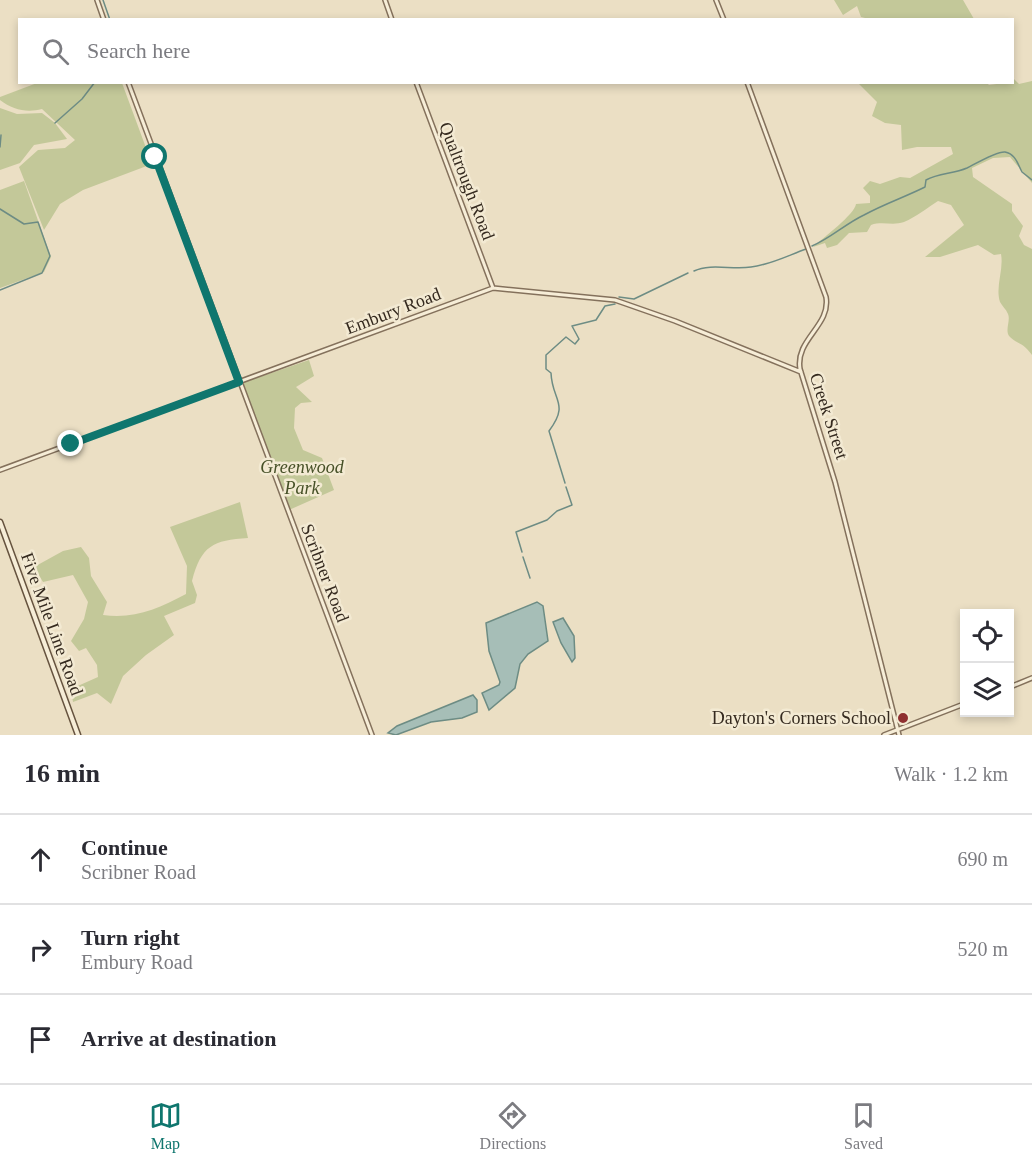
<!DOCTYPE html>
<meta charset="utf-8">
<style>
body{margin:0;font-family:Georgia,serif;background:#f2f2f3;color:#2b2b33}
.controls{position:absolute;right:18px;bottom:18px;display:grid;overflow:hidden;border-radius:0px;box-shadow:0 3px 9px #0003}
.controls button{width:54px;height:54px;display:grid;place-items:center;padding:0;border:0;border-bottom:2px solid #e1e1e2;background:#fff;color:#2b2b33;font:30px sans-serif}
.stop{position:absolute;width:18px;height:18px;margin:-14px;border:4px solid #0f766e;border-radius:50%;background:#fff}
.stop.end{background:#0f766e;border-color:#fff;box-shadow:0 2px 6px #0008}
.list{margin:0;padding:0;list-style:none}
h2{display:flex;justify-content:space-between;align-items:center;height:78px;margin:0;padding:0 24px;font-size:26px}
h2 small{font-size:20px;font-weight:400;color:#7c7c81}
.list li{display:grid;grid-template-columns:39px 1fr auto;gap:18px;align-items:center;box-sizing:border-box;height:90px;padding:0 24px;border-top:2px solid #e1e1e2}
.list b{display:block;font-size:22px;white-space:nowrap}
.list p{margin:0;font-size:20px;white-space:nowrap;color:#7c7c81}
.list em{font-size:20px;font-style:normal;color:#7c7c81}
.icon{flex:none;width:33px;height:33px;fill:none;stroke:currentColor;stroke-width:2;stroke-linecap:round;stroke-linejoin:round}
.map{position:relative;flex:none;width:1032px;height:735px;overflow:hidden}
.search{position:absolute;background:#fff;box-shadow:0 3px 9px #0003;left:18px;right:18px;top:18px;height:66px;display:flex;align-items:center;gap:15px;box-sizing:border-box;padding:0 21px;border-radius:0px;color:#7c7c81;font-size:22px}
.sheet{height:348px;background:#fff}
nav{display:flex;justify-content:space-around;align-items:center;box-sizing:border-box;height:84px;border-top:2px solid #e1e1e2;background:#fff;font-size:16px;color:#7c7c81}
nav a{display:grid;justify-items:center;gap:3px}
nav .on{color:#0f766e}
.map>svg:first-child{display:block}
.green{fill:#c3c899}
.water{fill:#a6beb7;stroke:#6d8c84;stroke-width:1.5}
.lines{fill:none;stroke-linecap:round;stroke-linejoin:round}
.stream{stroke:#6d8c84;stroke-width:1.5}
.tertiary-casing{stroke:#84715c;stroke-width:6}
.secondary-casing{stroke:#66533f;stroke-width:7}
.tertiary{stroke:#f6edd7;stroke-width:3}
.secondary{stroke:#f6edd7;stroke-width:4}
.route{stroke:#0f766e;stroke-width:8}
.poi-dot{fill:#8f3031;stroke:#f3ead3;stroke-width:2}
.labels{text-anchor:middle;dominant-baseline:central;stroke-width:5;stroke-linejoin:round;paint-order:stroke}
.street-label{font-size:18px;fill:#352a1f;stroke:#f3ead3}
.park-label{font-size:18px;font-style:italic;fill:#465027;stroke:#f3ead3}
.poi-label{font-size:18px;fill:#352a1f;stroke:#f3ead3;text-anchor:end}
</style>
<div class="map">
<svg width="1032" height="735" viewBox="0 0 1032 735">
<rect width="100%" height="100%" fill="#ebdfc4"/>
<path class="green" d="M834,0H963L974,19H869L861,17L857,6L843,15Z
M1013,78L1019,84L1032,81V183L1010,157L993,158L972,168L973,177L1012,204V211L1023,226L1019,236L1024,245L1032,249V355C1023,342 1017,344 1010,337C1004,331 1011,321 1008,314C1006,309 1002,306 1000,302C995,286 1004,270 1001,254L994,255L978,245L940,257H925L964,225L951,205L938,201C927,208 916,217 904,222C893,226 882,221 871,225L867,232L849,233L837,245L827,248L825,243L813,247C823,238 855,214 856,204L870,203V196L863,188L870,181L880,184L900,177L910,178L953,154L951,147H917L902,150L901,125L885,123L872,116L877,102L858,83L986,82L989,85L1012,82Z
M37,83H122L152,164L83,190L60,204L44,230L19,167L38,150L65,148L75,140L42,109C27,113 13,110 0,100V97Z
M0,108L17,114L42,113L55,123L67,139L34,145L20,163L0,170Z
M24,181L51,257L44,272L0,288V190Z
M309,360L314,376L296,387L312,402L301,403L295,408L294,428L303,450L322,458L334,490L289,510L242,383Z
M240,502L248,538C213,540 201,546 192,581L197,595L195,603L164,616L174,635L146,655L123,676L111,704L97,693L73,702L71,689L98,677L97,665L86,648L79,651L71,641L84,619L88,602L73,575L43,582L34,567L63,551L81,547L89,558L91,576L107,602L103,615C135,619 158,609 186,594L187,566L170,527Z"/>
<path class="water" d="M537,602L543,606L548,641L528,654L520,664L515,688L489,710L482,693L499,685L500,682L489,651L486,623Z
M563,618L574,636L575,658L572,662L561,643L553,622Z
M473,695L477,700V712L462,718L431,722L396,735L388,733L397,726Z"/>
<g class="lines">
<path class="stream" d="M103,0L110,20
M55,123L82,99L95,82
M0,147L1,135
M0,209L24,224L38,222L50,256L42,273L0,290
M812,246C831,238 845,224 864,215C884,204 905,197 925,187L926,180C939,173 953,174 967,168C975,164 997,151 1005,152C1016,154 1018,165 1022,172L1032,180
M694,271C711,263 732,270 751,267C770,265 789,255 806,249
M619,297L634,299L688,273
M565,483L549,431C570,403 552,401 551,373L546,369V355L566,337L575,344L579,339L572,326L596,320L605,306L615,304
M522,552L516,532L547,520L557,511L572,505L566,487
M523,557L530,578"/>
<defs>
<path id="tertiary" d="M97,0L104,20
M385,0L392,20
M716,0L724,20
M128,82L372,735
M416,82L493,288
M747,82L826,297C831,326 795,339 800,369L835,482L899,735
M0,470L493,288L615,300L675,321L801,372
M1010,687L1032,678
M884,735L964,704"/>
<path id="secondary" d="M0,522L78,735"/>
</defs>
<use href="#tertiary" class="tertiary-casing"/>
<use href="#secondary" class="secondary-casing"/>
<use href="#tertiary" class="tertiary"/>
<use href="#secondary" class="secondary"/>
</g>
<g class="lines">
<path class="route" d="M71,444L239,382L155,157"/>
</g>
<circle class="poi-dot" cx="903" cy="718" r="6"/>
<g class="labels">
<g class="street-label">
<text transform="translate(467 181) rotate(69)">Qualtrough Road</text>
<text transform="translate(393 311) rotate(-21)">Embury Road</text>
<text transform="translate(829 416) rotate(72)">Creek Street</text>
<text transform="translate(325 573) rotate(69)">Scribner Road</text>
<text transform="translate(52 624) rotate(70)">Five Mile Line Road</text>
</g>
<g class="park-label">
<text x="302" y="467">Greenwood<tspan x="302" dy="21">Park</tspan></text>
</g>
<g class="poi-label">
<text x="891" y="718">Dayton's Corners School</text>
</g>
</g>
</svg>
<div class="controls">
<button><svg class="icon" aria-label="locate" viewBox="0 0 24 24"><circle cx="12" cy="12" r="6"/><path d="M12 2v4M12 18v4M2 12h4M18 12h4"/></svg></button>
<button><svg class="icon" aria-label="layers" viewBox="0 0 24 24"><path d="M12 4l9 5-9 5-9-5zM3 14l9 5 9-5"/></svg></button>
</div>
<div class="stop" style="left:155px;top:157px"></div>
<div class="stop end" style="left:71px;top:444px"></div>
<div class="search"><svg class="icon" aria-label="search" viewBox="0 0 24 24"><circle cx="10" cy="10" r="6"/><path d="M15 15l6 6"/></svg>Search here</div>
</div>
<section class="sheet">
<h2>16 min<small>Walk · 1.2 km</small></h2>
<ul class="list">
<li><svg class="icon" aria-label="ahead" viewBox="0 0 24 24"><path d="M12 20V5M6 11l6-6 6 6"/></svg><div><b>Continue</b><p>Scribner Road</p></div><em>690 m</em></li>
<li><svg class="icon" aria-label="right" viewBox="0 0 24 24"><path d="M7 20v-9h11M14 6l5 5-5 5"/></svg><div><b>Turn right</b><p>Embury Road</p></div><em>520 m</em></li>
<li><svg class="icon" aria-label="arrive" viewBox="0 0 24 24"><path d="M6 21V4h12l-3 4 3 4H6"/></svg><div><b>Arrive at destination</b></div></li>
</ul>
</section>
<nav>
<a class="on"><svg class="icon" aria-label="map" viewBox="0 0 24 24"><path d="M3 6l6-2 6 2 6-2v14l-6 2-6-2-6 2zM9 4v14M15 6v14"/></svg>Map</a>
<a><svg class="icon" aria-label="directions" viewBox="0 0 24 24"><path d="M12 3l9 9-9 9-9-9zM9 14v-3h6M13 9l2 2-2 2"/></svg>Directions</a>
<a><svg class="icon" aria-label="saved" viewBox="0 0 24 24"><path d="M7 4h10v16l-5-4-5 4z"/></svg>Saved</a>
</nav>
